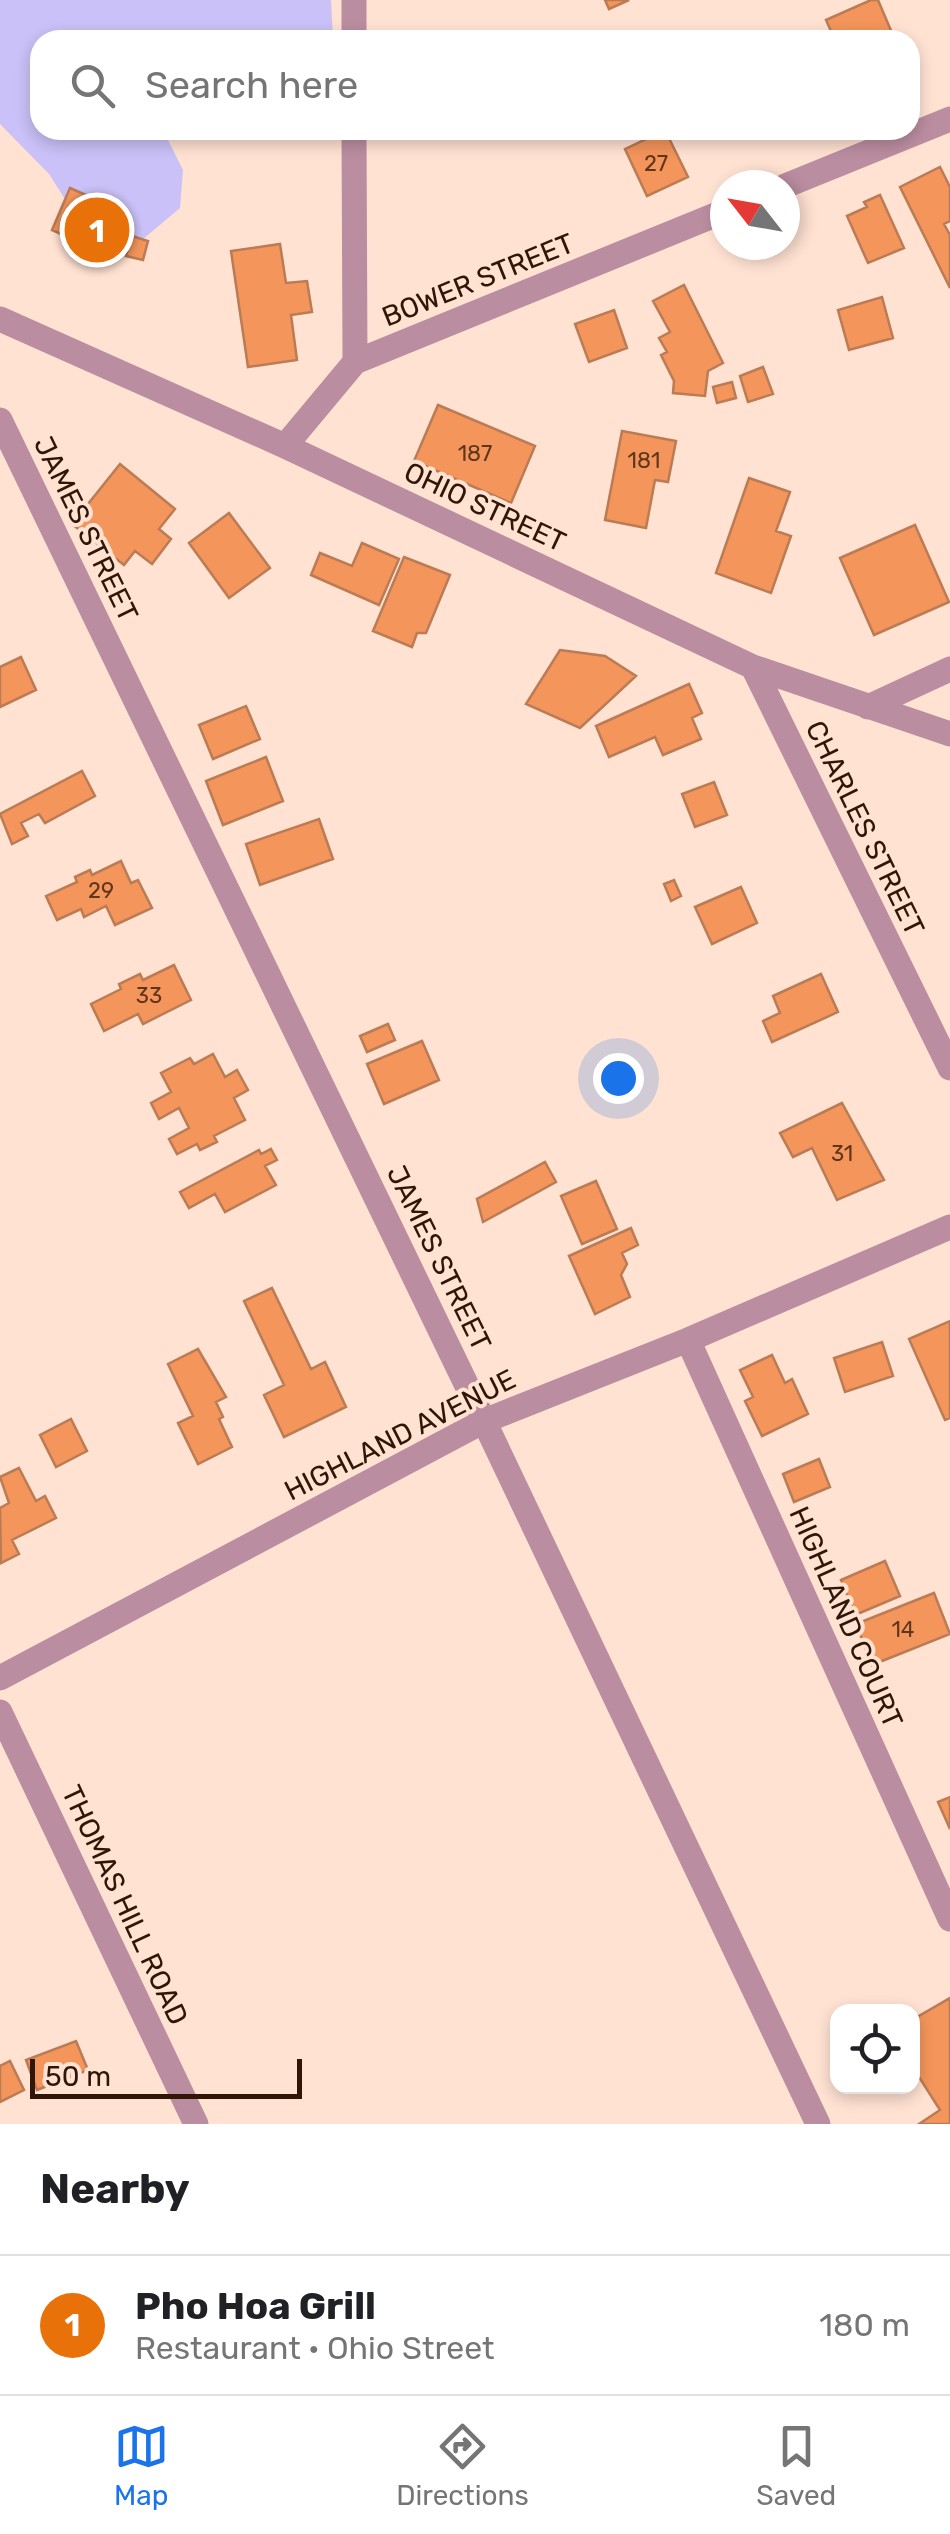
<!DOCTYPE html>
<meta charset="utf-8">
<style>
body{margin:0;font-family:Rubik,sans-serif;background:#f2f2f2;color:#202124}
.controls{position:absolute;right:30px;bottom:30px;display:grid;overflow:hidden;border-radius:20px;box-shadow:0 5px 15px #0003}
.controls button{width:90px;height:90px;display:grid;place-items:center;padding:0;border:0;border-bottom:2px solid #e0e0e0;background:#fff;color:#202124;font:50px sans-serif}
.compass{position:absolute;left:710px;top:170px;width:90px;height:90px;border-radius:50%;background:#fff;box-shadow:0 5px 15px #0003;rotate:301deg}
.scale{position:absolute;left:30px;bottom:25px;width:272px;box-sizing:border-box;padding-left:10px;border:5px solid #2f1607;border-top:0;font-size:28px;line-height:35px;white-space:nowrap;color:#2f1607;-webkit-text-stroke:8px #ffe2d2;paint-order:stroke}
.you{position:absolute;left:618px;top:1078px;width:35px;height:35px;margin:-25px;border:8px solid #fff;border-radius:50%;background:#1a73e8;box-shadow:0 0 0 15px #1a73e833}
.badge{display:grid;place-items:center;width:65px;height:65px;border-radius:50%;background:#1a73e8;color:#fff;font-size:32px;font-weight:700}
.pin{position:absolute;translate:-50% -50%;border:5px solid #fff;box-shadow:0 2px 10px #0006}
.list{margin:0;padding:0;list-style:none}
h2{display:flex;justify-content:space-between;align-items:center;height:130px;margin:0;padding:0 40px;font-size:42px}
h2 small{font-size:32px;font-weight:400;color:#757577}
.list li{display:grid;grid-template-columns:65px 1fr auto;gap:30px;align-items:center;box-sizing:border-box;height:140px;padding:0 40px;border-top:2px solid #e0e0e0}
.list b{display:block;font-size:38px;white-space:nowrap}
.list p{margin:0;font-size:32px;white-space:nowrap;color:#757577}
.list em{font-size:32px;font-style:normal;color:#757577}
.icon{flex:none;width:55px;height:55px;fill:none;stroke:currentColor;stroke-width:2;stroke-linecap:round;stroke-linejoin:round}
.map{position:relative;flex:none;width:950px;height:2124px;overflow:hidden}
.search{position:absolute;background:#fff;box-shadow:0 5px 15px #0003;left:30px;right:30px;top:30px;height:110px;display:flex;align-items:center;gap:25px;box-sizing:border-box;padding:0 35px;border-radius:30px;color:#757577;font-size:38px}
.sheet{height:270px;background:#fff}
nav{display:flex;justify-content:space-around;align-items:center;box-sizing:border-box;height:140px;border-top:2px solid #e0e0e0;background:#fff;font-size:28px;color:#757577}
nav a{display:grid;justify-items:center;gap:5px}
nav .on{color:#1a73e8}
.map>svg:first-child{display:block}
.green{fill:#c9c1f7}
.building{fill:#f4955b;stroke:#bb7b55;stroke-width:2.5}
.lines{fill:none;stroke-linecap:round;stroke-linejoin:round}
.minor{stroke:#bb8da1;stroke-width:25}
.labels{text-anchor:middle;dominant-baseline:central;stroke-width:8;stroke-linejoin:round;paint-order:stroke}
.number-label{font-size:22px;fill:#60361c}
.street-label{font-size:28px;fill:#2f1607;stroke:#ffe2d2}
</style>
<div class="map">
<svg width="950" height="2124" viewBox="0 0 950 2124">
<rect width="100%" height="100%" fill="#ffe2d2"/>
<path class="green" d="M0,0H331L333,40H40V130H163L183,170L180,208L142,240L82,226L49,174L0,124Z"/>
<path class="building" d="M605,0H629L609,9Z
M871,0H878L895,40H835L826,20Z
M409,36H483V40H409Z
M665,130L688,177L647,196L625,149Z
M940,167L950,187V221L944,224L950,235V288L900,187Z
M70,188L111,206L105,222L125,231L114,257L52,230Z
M880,195L904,248L868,263L847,216L867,207L864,202Z
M132,236L148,241L143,260L126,256Z
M280,244L286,283L307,281L312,312L291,315L297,360L248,367L231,251Z
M684,285L723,363L708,371L705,396L673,393L674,381L661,355L667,352L659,338L670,332L653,301Z
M882,297L893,338L849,350L838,310Z
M614,310L627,348L589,362L575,324Z
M763,367L773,394L748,402L740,376Z
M732,382L736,398L717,403L713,387Z
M438,405L535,446L511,503L414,461Z
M622,431L676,441L668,482L655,480L646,528L605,520Z
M120,464L175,509L159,529L171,539L152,564L135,551L124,565L72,524Z
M749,478L790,492L776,531L791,536L771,593L716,573Z
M229,513L270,568L229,598L189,543Z
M915,525L949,602L874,635L840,558Z
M362,543L399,559L379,605L311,575L320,553L352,566Z
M404,557L450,575L426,633H417L412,647L373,631Z
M560,650L605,656L636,676L580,728L526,704Z
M21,657L36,690L0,707V667Z
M689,684L702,713L692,718L701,739L663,755L655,737L609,757L596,726Z
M246,706L260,739L213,759L199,725Z
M266,757L283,801L223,825L206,781Z
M82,771L95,796L45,823L39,814L21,823L28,836L12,844L0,814Z
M714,782L727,815L695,827L682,794Z
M319,819L333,859L260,885L246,844Z
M121,861L131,883L138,880L152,908L115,925L106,906L84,917L81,909L57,920L46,896L77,882L75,877L90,870L92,875Z
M674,880L681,896L671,901L664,884Z
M741,887L757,923L712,944L695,907Z
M174,965L191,1000L143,1024L138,1014L104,1031L91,1004L121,989L119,984L140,974L143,980Z
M821,974L838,1012L772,1042L763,1021L780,1013L773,996Z
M388,1024L395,1040L367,1052L360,1036Z
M422,1041L439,1080L384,1104L367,1064Z
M213,1054L225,1077L237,1070L248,1090L234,1098L245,1120L214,1136L217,1142L200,1150L197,1144L177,1154L169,1139L189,1128L179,1108L159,1119L151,1103L171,1092L161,1073L190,1058L194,1064Z
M842,1103L884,1180L837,1200L812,1148L793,1157L780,1133Z
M271,1149L277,1160L265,1166L276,1185L225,1212L215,1194L189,1208L180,1192L259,1150L261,1154Z
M545,1162L556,1182L483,1222L477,1199Z
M596,1181L617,1229L582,1244L561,1196Z
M631,1228L638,1245L622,1253L627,1264L621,1275L630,1297L595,1314L569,1256Z
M272,1288L311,1369L325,1362L346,1407L284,1437L264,1395L284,1385L244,1301Z
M950,1321V1418L945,1420L909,1339Z
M882,1342L893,1376L845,1392L834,1358Z
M198,1349L226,1397L216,1402L223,1417L219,1419L232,1447L198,1464L178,1423L193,1416L168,1364Z
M772,1355L785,1383L792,1379L808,1414L762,1436L745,1401L753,1397L740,1370Z
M71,1419L87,1451L56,1467L40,1435Z
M819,1459L830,1487L794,1502L783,1474Z
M19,1468L36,1501L45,1496L56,1518L12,1540L19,1554L1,1563L0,1508L9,1503L0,1477Z
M885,1561L900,1596L855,1615L841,1580Z
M934,1593L950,1634L872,1665L856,1624Z
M950,1797V1829L938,1802Z
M950,1998V2124H919L940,2110L912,2066V2020Z
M76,2041L88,2070L37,2090L26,2060Z
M10,2061L24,2090L0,2102V2066Z"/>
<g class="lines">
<path class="minor" d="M354,0V40
M354,130L355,362
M785,186L950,119
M0,319L285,446L753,667L950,734
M0,420L484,1421L818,2124
M285,446L355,362L725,211
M753,667L950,1068
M868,707L950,669
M688,1340L950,1919
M0,1678L484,1421L688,1340L950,1227
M0,1712L196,2124"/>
</g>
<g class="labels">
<g class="number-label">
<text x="656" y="163">27</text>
<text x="475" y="453">187</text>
<text x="644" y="460">181</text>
<text x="101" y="890">29</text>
<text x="149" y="995">33</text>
<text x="842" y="1153">31</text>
<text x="903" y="1629">14</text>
</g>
<g class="street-label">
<text transform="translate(478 280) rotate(-22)">BOWER STREET</text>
<text transform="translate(485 507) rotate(25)">OHIO STREET</text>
<text transform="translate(86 529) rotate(64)">JAMES STREET</text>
<text transform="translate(865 828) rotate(64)">CHARLES STREET</text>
<text transform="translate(439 1258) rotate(64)">JAMES STREET</text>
<text transform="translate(400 1435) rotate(-27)">HIGHLAND AVENUE</text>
<text transform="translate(846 1617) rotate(66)">HIGHLAND COURT</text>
<text transform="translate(125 1905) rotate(65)">THOMAS HILL ROAD</text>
</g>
</g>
</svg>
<div class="controls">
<button><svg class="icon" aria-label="locate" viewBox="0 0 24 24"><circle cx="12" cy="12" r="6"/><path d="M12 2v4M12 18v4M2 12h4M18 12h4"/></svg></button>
</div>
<svg class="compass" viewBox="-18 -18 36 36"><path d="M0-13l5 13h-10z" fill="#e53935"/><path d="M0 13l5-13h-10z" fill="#757577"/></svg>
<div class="scale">50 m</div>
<div class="you"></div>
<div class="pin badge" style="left:97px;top:230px;background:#e8710a">1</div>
<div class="search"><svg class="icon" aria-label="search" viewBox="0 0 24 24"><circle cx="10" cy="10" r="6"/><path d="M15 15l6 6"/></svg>Search here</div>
</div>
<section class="sheet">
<h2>Nearby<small></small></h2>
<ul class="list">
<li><span class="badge" style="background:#e8710a">1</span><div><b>Pho Hoa Grill</b><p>Restaurant · Ohio Street</p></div><em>180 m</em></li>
</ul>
</section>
<nav>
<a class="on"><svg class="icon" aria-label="map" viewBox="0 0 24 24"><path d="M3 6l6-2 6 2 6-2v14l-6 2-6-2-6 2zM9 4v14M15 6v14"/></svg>Map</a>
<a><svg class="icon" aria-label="directions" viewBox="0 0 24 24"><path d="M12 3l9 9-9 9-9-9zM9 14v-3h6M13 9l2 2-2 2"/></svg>Directions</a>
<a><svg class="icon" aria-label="saved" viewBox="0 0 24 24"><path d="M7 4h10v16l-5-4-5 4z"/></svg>Saved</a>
</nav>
